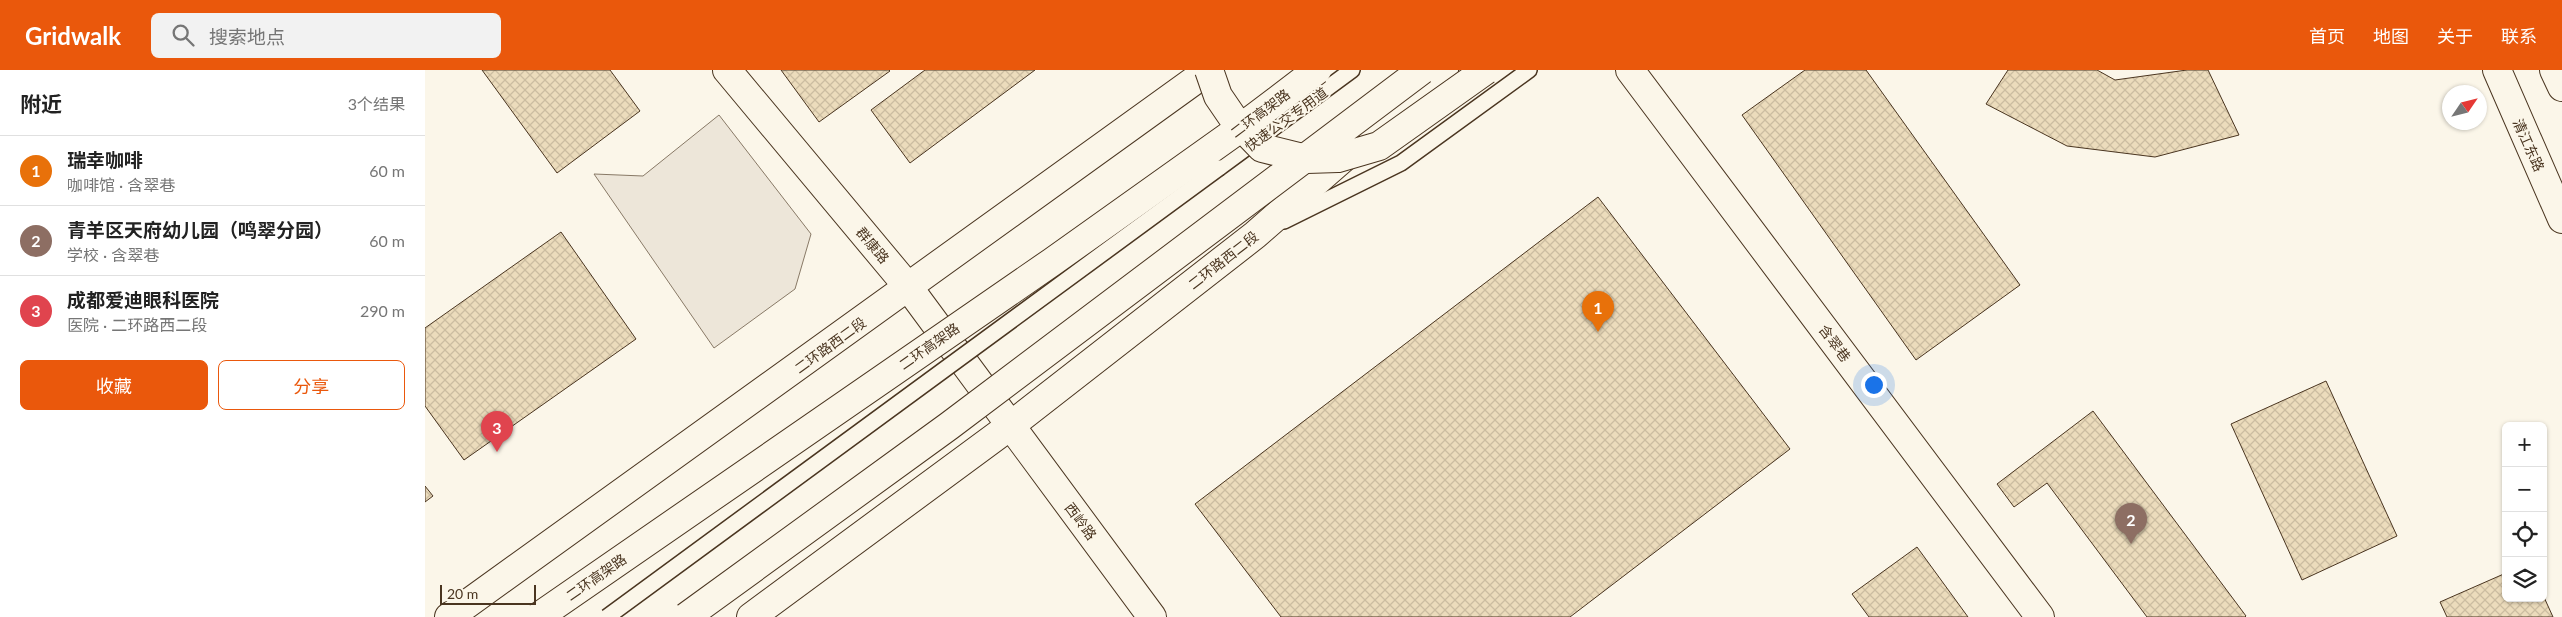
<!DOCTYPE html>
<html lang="zh">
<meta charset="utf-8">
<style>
body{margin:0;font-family:Lato,"Noto Sans SC",sans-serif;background:#f2f2f2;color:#222}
.controls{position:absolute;right:15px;bottom:15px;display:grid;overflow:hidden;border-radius:8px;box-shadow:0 1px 4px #0004}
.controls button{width:45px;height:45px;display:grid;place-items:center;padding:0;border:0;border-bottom:1px solid #e0e0e0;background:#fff;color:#222;font:25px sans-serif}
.compass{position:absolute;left:2017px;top:15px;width:45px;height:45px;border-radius:50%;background:#fff;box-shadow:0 1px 4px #0004;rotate:55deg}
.scale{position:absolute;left:15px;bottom:12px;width:96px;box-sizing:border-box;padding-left:5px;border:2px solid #4a3520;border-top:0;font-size:14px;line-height:18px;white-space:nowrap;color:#4a3520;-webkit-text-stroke:4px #fbf6e9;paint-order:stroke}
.you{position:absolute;left:1448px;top:314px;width:18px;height:18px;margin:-12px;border:4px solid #fff;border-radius:50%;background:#1a73e8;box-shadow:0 0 0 8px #1a73e833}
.badge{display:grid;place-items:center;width:32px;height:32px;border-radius:50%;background:#ea580c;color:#fff;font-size:16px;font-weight:700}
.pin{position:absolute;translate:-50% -41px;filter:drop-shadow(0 1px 2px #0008)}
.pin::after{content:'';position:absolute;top:26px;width:18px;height:15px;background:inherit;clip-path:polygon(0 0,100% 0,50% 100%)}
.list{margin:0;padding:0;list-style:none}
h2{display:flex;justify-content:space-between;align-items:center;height:65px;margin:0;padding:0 20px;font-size:21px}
h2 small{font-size:16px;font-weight:400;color:#767676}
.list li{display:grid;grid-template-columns:32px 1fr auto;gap:15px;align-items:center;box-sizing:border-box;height:70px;padding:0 20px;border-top:1px solid #e0e0e0}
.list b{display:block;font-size:19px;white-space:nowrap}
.list p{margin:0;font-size:16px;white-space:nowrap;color:#767676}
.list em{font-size:16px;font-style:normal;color:#767676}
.actions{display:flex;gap:10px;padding:15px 20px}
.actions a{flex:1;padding:11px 0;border:1px solid #ea580c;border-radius:8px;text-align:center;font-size:18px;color:#ea580c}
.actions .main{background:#ea580c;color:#fff}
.icon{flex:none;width:28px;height:28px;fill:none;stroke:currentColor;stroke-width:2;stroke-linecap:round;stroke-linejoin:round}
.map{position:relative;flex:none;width:2137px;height:547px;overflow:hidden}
header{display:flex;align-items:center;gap:30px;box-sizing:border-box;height:70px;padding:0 25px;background:#ea580c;color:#fff}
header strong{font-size:24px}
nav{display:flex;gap:28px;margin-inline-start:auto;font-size:18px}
.search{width:350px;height:45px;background:#f2f2f2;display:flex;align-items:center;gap:12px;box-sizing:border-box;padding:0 18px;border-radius:8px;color:#767676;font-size:19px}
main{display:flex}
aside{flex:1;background:#fff}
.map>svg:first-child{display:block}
.green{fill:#ede6d9;stroke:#887966}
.building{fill:url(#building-cross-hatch);stroke:#4a3520}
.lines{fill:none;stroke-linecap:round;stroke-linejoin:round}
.lane-casing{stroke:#4a3520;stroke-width:18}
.street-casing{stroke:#4a3520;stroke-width:30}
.secondary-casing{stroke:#4a3520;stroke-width:30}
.primary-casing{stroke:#4a3520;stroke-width:30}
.highway-casing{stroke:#4a3520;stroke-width:30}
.lane{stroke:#fbf6e9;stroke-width:15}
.street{stroke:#fbf6e9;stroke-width:28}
.secondary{stroke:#fbf6e9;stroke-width:28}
.primary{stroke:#fbf6e9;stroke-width:28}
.highway{stroke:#fbf6e9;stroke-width:28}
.lane-bridge-casing{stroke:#4a3520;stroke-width:18;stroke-linecap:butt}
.highway-bridge-casing{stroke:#4a3520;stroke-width:30;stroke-linecap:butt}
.lane-bridge{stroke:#fbf6e9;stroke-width:15}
.highway-bridge{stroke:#fbf6e9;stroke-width:28}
.labels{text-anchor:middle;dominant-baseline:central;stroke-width:4;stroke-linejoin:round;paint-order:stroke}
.street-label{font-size:14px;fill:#4a3520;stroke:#fbf6e9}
</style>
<header>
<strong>Gridwalk</strong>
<div class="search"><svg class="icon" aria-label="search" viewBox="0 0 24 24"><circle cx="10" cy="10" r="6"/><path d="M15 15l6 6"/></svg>搜索地点</div>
<nav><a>首页</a><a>地图</a><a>关于</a><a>联系</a></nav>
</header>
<main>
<aside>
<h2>附近<small>3个结果</small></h2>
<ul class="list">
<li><span class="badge" style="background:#e8710a">1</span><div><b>瑞幸咖啡</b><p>咖啡馆 · 含翠巷</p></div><em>60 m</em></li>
<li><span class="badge" style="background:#8d6e63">2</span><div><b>青羊区天府幼儿园（鸣翠分园）</b><p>学校 · 含翠巷</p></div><em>60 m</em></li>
<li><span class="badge" style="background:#e0444e">3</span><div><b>成都爱迪眼科医院</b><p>医院 · 二环路西二段</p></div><em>290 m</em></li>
</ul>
<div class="actions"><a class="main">收藏</a><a>分享</a></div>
</aside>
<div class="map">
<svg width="2137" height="547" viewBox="0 0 2137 547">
<defs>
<pattern id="building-cross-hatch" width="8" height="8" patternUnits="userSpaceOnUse" patternTransform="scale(1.25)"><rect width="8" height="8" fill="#ecdcbc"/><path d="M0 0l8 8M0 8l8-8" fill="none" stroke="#ccbda1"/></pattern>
</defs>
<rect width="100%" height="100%" fill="#fbf6e9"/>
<path class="green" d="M294,45L386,164L370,219L289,278L169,104L218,106Z"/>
<path class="building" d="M57,0H185L215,41L132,103Z
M356,0H464L465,1L394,52Z
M500,0H610L485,93L446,40Z
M1380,0H1441L1595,215L1491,290L1317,45Z
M1583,0H1672L1690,10L1762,0H1783L1814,65L1730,87L1642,76L1561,34Z
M1173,127L1365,379L1145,547H856L770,434Z
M136,162L211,269L39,390L0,336V258Z
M1901,311L1972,466L1877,510L1806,354Z
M1668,341L1821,546L1820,547H1722L1622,413L1589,437L1572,414Z
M0,416L8,426L0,432Z
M1492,477L1543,547H1444L1427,524Z
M2081,503V528H2118V525L2128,547H2022L2015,532Z"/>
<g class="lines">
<defs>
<path id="lane" d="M794,98L927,0
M859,151L976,93L1104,0"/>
<path id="street" d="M302,0L484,218L727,547
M1205,0L1615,547"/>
<path id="secondary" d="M24,547L784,0
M326,547L585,356L830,165L1019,0"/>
<path id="primary" d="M2072,0L2137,149"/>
<path id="highway" d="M2129,0L2137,17"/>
</defs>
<use href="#lane" class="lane-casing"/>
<use href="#street" class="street-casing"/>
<use href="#secondary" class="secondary-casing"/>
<use href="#primary" class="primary-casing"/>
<use href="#highway" class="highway-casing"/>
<use href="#lane" class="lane"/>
<use href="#street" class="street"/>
<use href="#secondary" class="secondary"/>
<use href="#primary" class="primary"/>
<use href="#highway" class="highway"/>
<defs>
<path id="lane-bridge" d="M182,547L794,98"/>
<path id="highway-bridge" d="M784,0L793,26L808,48L837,78L882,89L913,88L954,76L1061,0
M113,547L627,192L821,54L892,0
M261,547L524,356L997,0"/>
</defs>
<use href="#lane-bridge" class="lane-bridge-casing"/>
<use href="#highway-bridge" class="highway-bridge-casing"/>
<use href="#lane-bridge" class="lane-bridge"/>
<use href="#highway-bridge" class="highway-bridge"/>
</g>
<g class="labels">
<g class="street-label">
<text transform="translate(835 43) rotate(-37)">二环高架路</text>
<text transform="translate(861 49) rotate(-36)">快速公交专用道</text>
<text transform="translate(2104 75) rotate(66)">清江东路</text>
<text transform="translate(448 175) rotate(50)">群康路</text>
<text transform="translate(798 190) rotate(-38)">二环路西二段</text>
<text transform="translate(1410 273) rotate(53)">含翠巷</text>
<text transform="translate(405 275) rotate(-36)">二环路西二段</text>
<text transform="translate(504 276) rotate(-35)">二环高架路</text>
<text transform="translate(656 451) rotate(53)">西岭路</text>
<text transform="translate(171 507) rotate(-35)">二环高架路</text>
</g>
</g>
</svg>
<div class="controls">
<button>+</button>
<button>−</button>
<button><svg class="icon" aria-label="locate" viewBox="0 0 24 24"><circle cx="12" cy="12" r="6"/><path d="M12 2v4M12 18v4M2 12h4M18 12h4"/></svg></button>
<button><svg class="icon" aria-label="layers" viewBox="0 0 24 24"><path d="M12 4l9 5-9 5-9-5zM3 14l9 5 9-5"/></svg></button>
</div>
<svg class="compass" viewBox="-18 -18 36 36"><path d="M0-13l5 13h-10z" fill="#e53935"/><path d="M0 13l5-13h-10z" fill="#767676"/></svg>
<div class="scale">20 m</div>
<div class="you"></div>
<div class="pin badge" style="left:1173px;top:262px;background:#e8710a">1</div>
<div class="pin badge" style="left:1706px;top:474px;background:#8d6e63">2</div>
<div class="pin badge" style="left:72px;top:382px;background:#e0444e">3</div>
</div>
</main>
